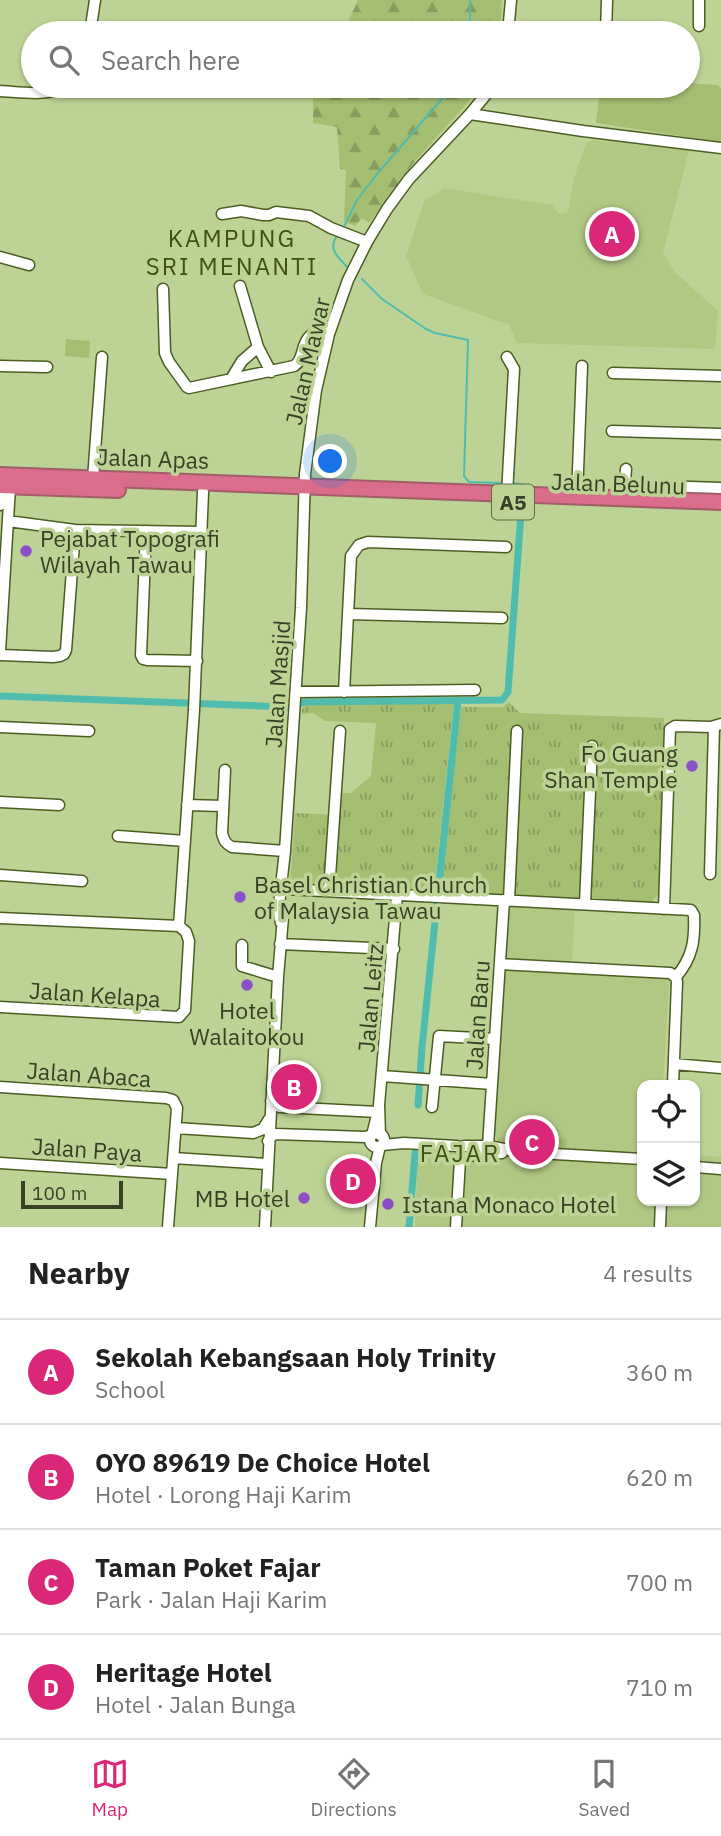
<!DOCTYPE html>
<meta charset="utf-8">
<style>
body{margin:0;font-family:"IBM Plex Sans",sans-serif;background:#f6f6f6;color:#222}
.controls{position:absolute;right:21px;bottom:21px;display:grid;overflow:hidden;border-radius:14px;box-shadow:0 2px 5px #0004}
.controls button{width:63px;height:63px;display:grid;place-items:center;padding:0;border:0;border-bottom:2px solid #e0e0e0;background:#fff;color:#222;font:35px sans-serif}
.scale{position:absolute;left:21px;bottom:18px;width:102px;box-sizing:border-box;padding-left:7px;border:4px solid #384027;border-top:0;font-size:19px;line-height:24px;white-space:nowrap;color:#384027;-webkit-text-stroke:5px #bdd395;paint-order:stroke}
.you{position:absolute;left:331px;top:462px;width:24px;height:24px;margin:-18px;border:5px solid #fff;border-radius:50%;background:#1a73e8;box-shadow:0 0 0 10px #1a73e833}
.badge{display:grid;place-items:center;width:46px;height:46px;border-radius:50%;background:#db2777;color:#fff;font-size:23px;font-weight:700}
.pin{position:absolute;translate:-50% -50%;border:4px solid #fff;box-shadow:0 2px 7px #0006}
.list{margin:0;padding:0;list-style:none}
h2{display:flex;justify-content:space-between;align-items:center;height:91px;margin:0;padding:0 28px;font-size:30px}
h2 small{font-size:23px;font-weight:400;color:#767676}
.list li{display:grid;grid-template-columns:46px 1fr auto;gap:21px;align-items:center;box-sizing:border-box;height:105px;padding:0 28px;border-top:2px solid #e0e0e0}
.list b{display:block;font-size:26px;white-space:nowrap}
.list p{margin:0;font-size:23px;white-space:nowrap;color:#767676}
.list em{font-size:23px;font-style:normal;color:#767676}
.icon{flex:none;width:38px;height:38px;fill:none;stroke:currentColor;stroke-width:2;stroke-linecap:round;stroke-linejoin:round}
.map{position:relative;flex:none;width:721px;height:1227px;overflow:hidden}
.search{position:absolute;background:#fff;box-shadow:0 2px 5px #0004;left:21px;right:21px;top:21px;height:77px;display:flex;align-items:center;gap:18px;box-sizing:border-box;padding:0 24px;border-radius:38px;color:#767676;font-size:26px}
.sheet{height:511px;background:#fff}
nav{display:flex;justify-content:space-around;align-items:center;box-sizing:border-box;height:98px;border-top:2px solid #e0e0e0;background:#fff;font-size:19px;color:#767676}
nav a{display:grid;justify-items:center;gap:4px}
nav .on{color:#db2777}
.map>svg:first-child{display:block}
.built{fill:#b1c885}
.grass{fill:url(#grass-tufts)}
.forest{fill:url(#forest-firs)}
.garden{fill:#a4be72}
.lines{fill:none;stroke-linecap:round;stroke-linejoin:round}
.stream{stroke:#4fbcae;stroke-width:2}
.canal{stroke:#4fbcae;stroke-width:7}
.minor-casing{stroke:#4b5d23;stroke-width:13}
.highway-casing{stroke:#a15d68;stroke-width:18}
.minor{stroke:#fff;stroke-width:10}
.highway{stroke:#da6d8b;stroke-width:14}
.poi-dot{fill:#8b50c7;stroke:#bdd395;stroke-width:2.5}
.labels{text-anchor:middle;dominant-baseline:central;stroke-width:7;stroke-linejoin:round;paint-order:stroke}
.shield{fill:#bdd395;stroke:#606c48;stroke-width:2}
.shield-label{font-size:21px;font-weight:bold;fill:#384027}
.street-label{font-size:23px;fill:#384027;stroke:#bdd395}
.poi-label{font-size:23px;fill:#384027;stroke:#bdd395;text-anchor:start}
.neighbourhood-label{font-size:24px;letter-spacing:2px;fill:#3f5016;stroke:#bdd395}
</style>
<div class="map">
<svg width="721" height="1227" viewBox="0 0 721 1227">
<defs>
<pattern id="grass-tufts" width="24" height="20" patternUnits="userSpaceOnUse" patternTransform="scale(1.75)"><rect width="24" height="20" fill="#a4be72"/><path d="M3 7l-1-3M5 7V3M7 7l1-3M15 17l-1-3M17 17v-4M19 17l1-3" fill="none" stroke="#879c5e"/></pattern>
<pattern id="forest-firs" width="22" height="20" patternUnits="userSpaceOnUse" patternTransform="scale(1.75)"><rect width="22" height="20" fill="#a4be72"/><path d="M5 1l3.5 6h-7zM16 11l3.5 6h-7z" fill="#879c5e"/></pattern>
</defs>
<rect width="100%" height="100%" fill="#bdd395"/>
<path class="built" d="M592,140L689,150L663,253L675,272L718,311L715,349L517,343L509,325L423,294L406,256L424,201L444,188L552,205L559,214L568,212L574,178L586,143Z
M507,905L575,909L572,963L670,969L663,1085H642V1201H695V1155L721,1157V1227H415L418,1138L566,1148V1139L539,1137L538,1140L496,1137L493,1129Z"/>
<path class="grass" d="M454,702L434,892L290,885L295,813L339,815L341,793H351L371,776L376,723L325,721L313,713L302,714V709L307,704Z
M509,702L520,713L664,718L659,893L652,902L439,892L461,707H503Z
M496,1137L538,1140L539,1137L567,1139L566,1148L498,1144Z"/>
<path class="forest" d="M358,0H502L500,33H343Z
M319,86H480L464,107L415,161L369,223L362,218L355,226L344,221L346,170L340,169L337,127L313,123V100Z"/>
<path class="garden" d="M688,83L717,85L721,88V142L596,123L600,86H688Z
M66,339L90,341L89,358L65,356Z"/>
<g class="lines">
<path class="stream" d="M470,0V33
M343,229L357,200L378,173L453,86
M337,236C327,249 339,258 348,268
M362,279L382,299L426,329L435,333L468,340L464,476L469,482L504,483
M513,483L521,484L524,487"/>
<path class="canal" d="M0,696L286,707L306,702L502,700L508,692L521,513
M418,1105L422,1047L458,700
M409,1227L415,1153"/>
<defs>
<path id="minor" d="M699,26V0
M90,33L95,0
M508,33L511,0
M606,33L607,0
M0,91C21,92 47,97 66,86
M470,114L583,131L721,148
M222,214L241,211L263,215H269L276,212L309,216L331,228L367,242
M0,257L29,265
M240,286L258,347L271,372
M163,289L165,353L169,362L187,387L189,388L294,366C305,359 300,345 310,336C315,331 324,329 331,326
M0,366L47,367
M613,373L721,376
M231,379L242,361L258,347
M612,431L721,434
M626,469L625,481L631,485L721,488
M93,479L102,357
M507,494L514,369L507,357
M577,497L582,366
M0,505L1,486
M8,521L75,530L201,532
M146,531L141,655L143,659L147,660L197,661
M348,614L502,618
M0,651L10,487
M0,655L53,657L60,656L64,654L66,650L75,530
M296,692L475,690
M344,692L351,556L359,545L368,542L506,547
M0,727L89,731
M225,770L222,833C224,841 226,844 232,847L285,851
M0,802L59,805
M187,805L223,806
M118,836L185,841
M710,874L714,727
M0,875L82,881
M285,889L691,910L694,915C695,940 693,957 676,977
M329,891L340,731
M509,900L517,731
M585,904L592,746
M664,909L670,729L675,726L711,727L721,724
M0,918L179,926L186,932L189,941L185,1010L179,1017L0,1007
M281,923L279,914L280,895L285,851L301,608L305,474L316,390L329,334L348,280L367,242L387,209L409,179L470,114L493,86
M179,926L194,710L203,492
M280,944L394,949
M242,945V966L278,977
M500,964L670,973L676,977
M674,1064L721,1068
M382,1076L492,1084
M673,1085L677,982L676,977
M0,1087L166,1098L173,1100L177,1108L168,1227
M271,1101L274,1105L280,1107L378,1112
M432,1107L439,1036L495,1039
M176,1128L253,1133L263,1129L269,1119
M370 1140a7 7 0 1 1 14 0a7 7 0 1 1-14 0Z
M380,1135L379,1105L397,895
M268,1141L271,1136L276,1134L365,1137L372,1135L376,1119
M382,1145L404,1143L457,1146
M464,1146H488L520,1152L642,1159
M488,1146L504,900
M467,1157L473,1155L502,1153
M173,1158L267,1164
M0,1163L172,1174
M695,1167L721,1169
M265,1227L278,977L283,917
M370,1227L376,1163L380,1146
M456,1227L460,1160
M660,1227L661,1201"/>
<path id="highway" d="M0,475L721,502
M0,486L118,490"/>
</defs>
<use href="#minor" class="minor-casing"/>
<use href="#highway" class="highway-casing"/>
<use href="#minor" class="minor"/>
<use href="#highway" class="highway"/>
</g>
<g class="poi-dot">
<circle cx="26" cy="551" r="7"/>
<circle cx="692" cy="766" r="7"/>
<circle cx="240" cy="897" r="7"/>
<circle cx="247" cy="985" r="7"/>
<circle cx="304" cy="1198" r="7"/>
<circle cx="388" cy="1204" r="7"/>
</g>
<g class="labels">
<rect class="shield" x="492" y="484.5" width="42" height="35" rx="5"/>
<g class="shield-label">
<text x="513" y="502">A5</text>
</g>
<g class="street-label">
<text transform="translate(307 361) rotate(-77)">Jalan Mawar</text>
<text transform="translate(153 458) rotate(2)">Jalan Apas</text>
<text transform="translate(618 483) rotate(2)">Jalan Belunu</text>
<text transform="translate(277 684) rotate(-86)">Jalan Masjid</text>
<text transform="translate(95 994) rotate(4)">Jalan Kelapa</text>
<text transform="translate(370 998) rotate(-85)">Jalan Leitz</text>
<text transform="translate(477 1015) rotate(-86)">Jalan Baru</text>
<text transform="translate(89 1074) rotate(4)">Jalan Abaca</text>
<text transform="translate(87 1149) rotate(4)">Jalan Paya</text>
</g>
<g class="poi-label">
<text x="40" y="538">Pejabat Topografi<tspan x="40" dy="26">Wilayah Tawau</tspan></text>
<text x="678" y="753" text-anchor="end">Fo Guang<tspan x="678" dy="26">Shan Temple</tspan></text>
<text x="254" y="884">Basel Christian Church<tspan x="254" dy="26">of Malaysia Tawau</tspan></text>
<text x="247" y="1010" text-anchor="middle">Hotel<tspan x="247" dy="26">Walaitokou</tspan></text>
<text x="290" y="1198" text-anchor="end">MB Hotel</text>
<text x="402" y="1204">Istana Monaco Hotel</text>
</g>
<g class="neighbourhood-label">
<text x="232" y="238">KAMPUNG<tspan x="232" dy="28">SRI MENANTI</tspan></text>
<text x="460" y="1153">FAJAR</text>
</g>
</g>
</svg>
<div class="controls">
<button><svg class="icon" aria-label="locate" viewBox="0 0 24 24"><circle cx="12" cy="12" r="6"/><path d="M12 2v4M12 18v4M2 12h4M18 12h4"/></svg></button>
<button><svg class="icon" aria-label="layers" viewBox="0 0 24 24"><path d="M12 4l9 5-9 5-9-5zM3 14l9 5 9-5"/></svg></button>
</div>
<div class="scale">100 m</div>
<div class="you"></div>
<div class="pin badge" style="left:612px;top:234px">A</div>
<div class="pin badge" style="left:294px;top:1087px">B</div>
<div class="pin badge" style="left:532px;top:1142px">C</div>
<div class="pin badge" style="left:353px;top:1181px">D</div>
<div class="search"><svg class="icon" aria-label="search" viewBox="0 0 24 24"><circle cx="10" cy="10" r="6"/><path d="M15 15l6 6"/></svg>Search here</div>
</div>
<section class="sheet">
<h2>Nearby<small>4 results</small></h2>
<ul class="list">
<li><span class="badge">A</span><div><b>Sekolah Kebangsaan Holy Trinity</b><p>School</p></div><em>360 m</em></li>
<li><span class="badge">B</span><div><b>OYO 89619 De Choice Hotel</b><p>Hotel · Lorong Haji Karim</p></div><em>620 m</em></li>
<li><span class="badge">C</span><div><b>Taman Poket Fajar</b><p>Park · Jalan Haji Karim</p></div><em>700 m</em></li>
<li><span class="badge">D</span><div><b>Heritage Hotel</b><p>Hotel · Jalan Bunga</p></div><em>710 m</em></li>
</ul>
</section>
<nav>
<a class="on"><svg class="icon" aria-label="map" viewBox="0 0 24 24"><path d="M3 6l6-2 6 2 6-2v14l-6 2-6-2-6 2zM9 4v14M15 6v14"/></svg>Map</a>
<a><svg class="icon" aria-label="directions" viewBox="0 0 24 24"><path d="M12 3l9 9-9 9-9-9zM9 14v-3h6M13 9l2 2-2 2"/></svg>Directions</a>
<a><svg class="icon" aria-label="saved" viewBox="0 0 24 24"><path d="M7 4h10v16l-5-4-5 4z"/></svg>Saved</a>
</nav>
